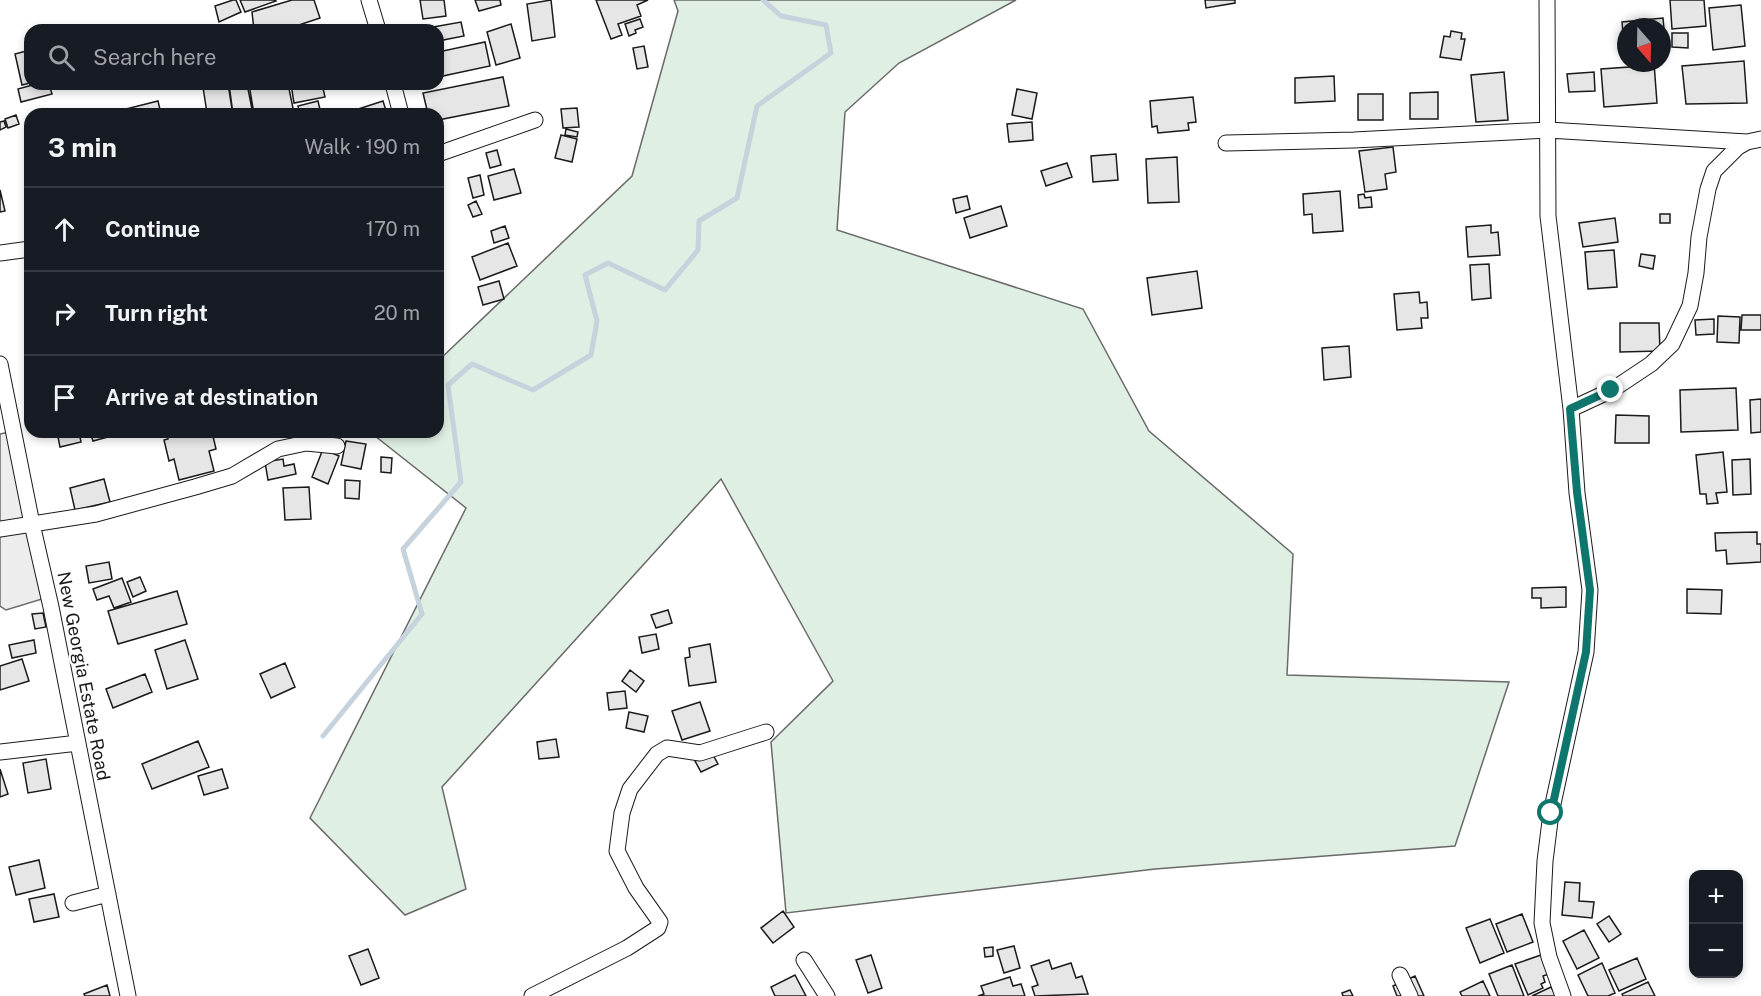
<!DOCTYPE html>
<meta charset="utf-8">
<style>
body{margin:0;font-family:"Public Sans",sans-serif;background:#242831;color:#f1f3f6}
.controls{position:absolute;right:18px;bottom:18px;display:grid;overflow:hidden;border-radius:12px;box-shadow:0 3px 9px #0003}
.controls button{width:54px;height:54px;display:grid;place-items:center;padding:0;border:0;border-bottom:2px solid #363941;background:#171b24;color:#f1f3f6;font:30px sans-serif}
.compass{position:absolute;left:1617px;top:18px;width:54px;height:54px;border-radius:50%;background:#171b24;box-shadow:0 3px 9px #0003;rotate:160deg}
.stop{position:absolute;width:18px;height:18px;margin:-14px;border:4px solid #0f766e;border-radius:50%;background:#fff}
.stop.end{background:#0f766e;border-color:#fff;box-shadow:0 2px 6px #0008}
.list{margin:0;padding:0;list-style:none}
h2{display:flex;justify-content:space-between;align-items:center;height:78px;margin:0;padding:0 24px;font-size:26px}
h2 small{font-size:20px;font-weight:400;color:#9ea1a6}
.list li{display:grid;grid-template-columns:39px 1fr auto;gap:18px;align-items:center;box-sizing:border-box;height:84px;padding:0 24px;border-top:2px solid #363941}
.list b{display:block;font-size:22px;white-space:nowrap}
.list em{font-size:20px;font-style:normal;color:#9ea1a6}
.icon{flex:none;width:33px;height:33px;fill:none;stroke:currentColor;stroke-width:2;stroke-linecap:round;stroke-linejoin:round}
.map{position:relative;flex:none;width:1761px;height:996px;overflow:hidden}
.search{position:absolute;background:#171b24;box-shadow:0 3px 9px #0003;left:24px;top:24px;width:420px;height:66px;display:flex;align-items:center;gap:15px;box-sizing:border-box;padding:0 21px;border-radius:18px;color:#9ea1a6;font-size:22px}
.panel{position:absolute;background:#171b24;box-shadow:0 3px 9px #0003;left:24px;top:108px;width:420px;height:330px;border-radius:18px}
.map>svg:first-child{display:block}
.green{fill:#e0efe3;stroke:#6a6a6a;stroke-width:1.5}
.parking{fill:#ededed;stroke:#6a6a6a;stroke-width:1.5}
.lines{fill:none;stroke-linecap:round;stroke-linejoin:round}
.stream{stroke:#c6d2dc;stroke-width:5}
.building{fill:#e6e6e6;stroke:#1a1a1a;stroke-width:1.5}
.minor-casing{stroke:#1a1a1a;stroke-width:17}
.minor{stroke:#fff;stroke-width:15}
.route{stroke:#0f766e;stroke-width:8}
.labels{text-anchor:middle;dominant-baseline:central;stroke-width:4.5;stroke-linejoin:round;paint-order:stroke}
.street-label{font-size:18px;fill:#1a1a1a;stroke:#fff}
</style>
<div class="map">
<svg width="1761" height="996" viewBox="0 0 1761 996">
<rect width="100%" height="100%" fill="#fff"/>
<path class="green" d="M674,0H1016L899,63L845,112L837,230L1083,309L1149,431L1293,554L1287,675L1509,682L1455,846L1155,869L786,913L771,742L833,681L721,479L442,787L466,889L405,915L310,818L466,508L370,432H438V361L632,176L678,11Z"/>
<path class="parking" d="M10,432L42,599L6,610L0,606V434Z"/>
<g class="lines">
<path class="stream" d="M323,736L422,614L403,549L461,482L448,385L472,364L533,390L591,355L597,321L585,275L608,263L665,290L698,250L699,221L737,198L757,106L831,53L826,25L781,16L763,0"/>
</g>
<path class="building" d="M233,0H236L241,12L219,22L215,6Z
M240,0H275L276,1L245,12Z
M292,0H314L320,18L284,30H254L252,12Z
M420,0H444L446,16L423,19Z
M475,0H500L501,5L479,11Z
M551,0L555,37L532,41L527,4Z
M596,0H648L637,5L641,16L618,24L622,35L611,39Z
M1205,0H1235V3L1206,8Z
M1670,0H1704L1706,26L1672,29Z
M1741,5L1745,46L1713,50L1709,8Z
M1663,18L1666,51L1662,52V27H1626L1625,55L1622,22Z
M640,19L643,27L635,30L636,33L629,36L625,24Z
M461,22L464,36L438,41V30H428V28Z
M511,24L520,58L496,65L487,32Z
M1451,31L1462,33L1461,39H1465L1461,60L1440,57L1444,36L1450,37Z
M1672,33H1688V48L1672,47Z
M485,42L490,66L438,77V52Z
M644,46L648,67L637,69L633,48Z
M30,50V83L22,85L15,54Z
M1744,61L1747,103L1686,104L1682,66Z
M1629,63H1654L1657,103L1604,107L1601,69L1629,67Z
M1504,72L1508,120L1476,122L1471,75Z
M1594,72L1595,91L1569,92L1567,74Z
M1334,76L1335,101L1295,103V78Z
M503,77L509,106L438,120V114H428L423,93Z
M36,84H49L52,94L21,102L18,89Z
M220,84H228L232,109L207,113L203,87Z
M229,84H247L253,114H233Z
M249,84H288L294,113L254,114Z
M291,84H322L325,97L294,103Z
M1017,89L1037,93L1032,119L1012,115Z
M1438,92V119H1410V93Z
M1358,94H1383V120H1358Z
M1193,97L1196,122L1188,123L1189,130L1158,133L1157,126L1152,127L1150,101Z
M158,101L161,114H128L126,109Z
M318,101L321,114H300L298,106Z
M383,101L387,114H343Z
M577,108L579,127L563,128L561,109Z
M16,115L19,124L8,128L5,119Z
M4,121L6,127L0,130V122Z
M1032,122L1033,140L1009,142L1007,124Z
M566,129L578,132L577,137L565,135Z
M561,135L577,139L572,162L555,158Z
M1393,147L1396,172L1385,174L1387,189L1365,192L1359,151Z
M497,150L501,165L490,168L486,153Z
M1116,154L1118,180L1093,182L1091,156Z
M1177,157L1179,202L1148,203L1146,159Z
M1067,163L1072,177L1046,186L1041,171Z
M514,169L521,193L494,200L488,176Z
M480,175L484,195L473,198L468,178Z
M0,190L5,211L0,212Z
M1340,191L1343,231L1313,233L1312,214L1304,215L1303,194Z
M1364,194L1365,198L1371,197L1372,207L1359,208L1358,195Z
M967,196L970,209L956,213L953,199Z
M476,201L482,214L473,217L468,205Z
M1001,206L1007,226L970,238L964,218Z
M1660,214H1670V223H1660Z
M1615,218L1618,242L1583,247L1579,223Z
M1491,225V233L1498,232L1500,255L1468,257L1466,227Z
M505,226L509,238L494,243L491,231Z
M508,243L517,266L480,280L472,257Z
M1614,250L1617,287L1588,289L1585,252Z
M1641,254L1655,256L1653,269L1639,266Z
M30,263V289L25,264Z
M1489,264L1491,298L1472,300L1470,265Z
M1197,271L1202,308L1152,315L1147,278Z
M499,281L504,299L483,305L478,287Z
M1419,292L1420,303L1427,302L1428,318H1421L1422,328L1397,330L1394,294Z
M1742,315H1761V330H1741Z
M1718,316L1740,317L1739,343L1717,342Z
M1714,319V334L1696,335L1695,320Z
M1620,323H1659L1660,351L1620,352Z
M1349,346L1351,377L1324,380L1322,348Z
M1736,388L1738,430L1681,432L1680,390Z
M1761,399V432L1751,433L1750,400Z
M1616,415L1649,416V443H1615Z
M57,432H79L81,442L60,447Z
M90,432H126L93,441Z
M167,432H212L216,449L209,451L214,471L179,480L174,459L169,461L164,440L168,439Z
M323,432H355L326,440Z
M346,441L366,444L361,469L341,465Z
M323,449L339,456L328,484L312,477Z
M1723,452L1727,492L1716,493L1718,503L1707,504L1706,494H1700L1696,455Z
M381,457L392,458L391,473L381,472Z
M283,459L284,466L294,464L296,474L268,480L265,462Z
M1750,459L1751,494L1733,495L1732,460Z
M104,479L110,502L75,510L70,488Z
M345,480L360,481L359,499L345,498Z
M309,487L311,519L285,520L283,488Z
M1757,532V544H1761V562L1727,564L1726,550L1716,551L1715,533Z
M109,562L112,579L89,583L86,566Z
M140,577L146,591L133,597L127,582Z
M122,578L131,602L114,608L109,596L97,600L93,589Z
M1566,587V607L1541,608V598H1532V588Z
M1687,589L1722,590L1721,614L1687,613Z
M177,591L187,624L118,644L108,611Z
M668,610L672,623L656,628L651,615Z
M43,613L46,627L35,629L32,614Z
M656,634L659,649L642,653L639,637Z
M34,640L36,653L12,658L9,645Z
M185,640L198,679L167,689L155,650Z
M710,644L716,682L689,686L685,658L690,657L689,648Z
M22,659L29,681L0,690V666Z
M285,663L295,687L271,698L260,674Z
M630,670L644,681L636,692L622,681Z
M145,674L152,692L113,708L106,689Z
M625,691L627,708L609,710L607,693Z
M700,702L710,731L682,740L672,711Z
M629,712L648,716L644,732L626,728Z
M556,739L559,757L539,759L537,742Z
M198,741L209,767L152,789L142,764Z
M712,753L718,764L701,772L695,761Z
M46,759L51,789L28,793L23,763Z
M0,769L8,794L0,797Z
M222,769L228,788L204,795L198,776Z
M39,860L45,888L16,895L9,867Z
M1565,882L1580,883L1579,901L1594,902L1592,918L1562,915Z
M54,894L59,917L34,922L29,899Z
M783,911L794,927L773,943L761,928Z
M1522,914L1533,942L1507,952L1496,924Z
M1609,916L1621,934L1609,942L1597,924Z
M1490,919L1504,953L1480,963L1466,928Z
M1584,930L1599,958L1577,969L1563,941Z
M1014,946L1020,968L1004,973L997,950Z
M993,947V956L985,957L984,948Z
M368,949L379,978L361,985L349,956Z
M871,955L882,988L868,993L856,960Z
M1541,955L1549,974L1543,976L1545,982L1541,984L1543,988L1528,995L1515,964Z
M1637,958L1646,979L1619,991L1609,970Z
M1049,960L1052,969L1071,963L1076,978L1082,976L1088,994L1035,996L1032,987L1038,985L1031,966Z
M1602,963L1615,993L1608,996H1588L1578,975Z
M1512,965L1524,996H1498L1489,974Z
M795,975L806,996H775L771,987Z
M1415,976L1424,996H1397L1393,986Z
M1010,977L1013,986L1021,984L1025,996H978L984,994L981,986Z
M1483,981L1490,996H1462L1460,992Z
M1648,982L1655,996H1623L1622,994Z
M107,985L110,996H85L84,994Z
M1551,987L1556,996H1532Z
M1350,990L1353,996H1343L1342,993Z"/>
<g class="lines">
<defs>
<path id="minor" d="M369,0L378,30
M1547,0L1548,216L1571,409L1577,493L1590,590L1586,652L1551,813L1545,861L1542,923L1549,957L1563,996
M393,84L401,114
M1226,143L1354,140L1548,130L1747,142
M438,154L535,120
M0,253L30,249
M0,364L32,524L51,607L128,996
M1571,409L1612,390L1651,364L1672,344L1690,306L1696,273L1699,237L1708,189L1714,171L1738,147L1747,142L1761,139
M0,529L96,514L195,487L232,476L278,449L306,443L337,446
M0,752L78,743
M73,903L108,894
M804,960L827,996
M1400,975L1410,996
M532,996L627,948L658,928L660,922L636,888L617,851L622,813L630,789L657,754L667,748L700,753L766,732"/>
</defs>
<use href="#minor" class="minor-casing"/>
<use href="#minor" class="minor"/>
</g>
<g class="lines">
<path class="route" d="M1551,813L1586,652L1590,590L1577,492L1570,409L1611,390"/>
</g>
<g class="labels">
<g class="street-label">
<text transform="translate(84 676) rotate(79)">New Georgia Estate Road</text>
</g>
</g>
</svg>
<div class="controls">
<button>+</button>
<button>−</button>
</div>
<svg class="compass" viewBox="-18 -18 36 36"><path d="M0-13l5 13h-10z" fill="#e53935"/><path d="M0 13l5-13h-10z" fill="#9ea1a6"/></svg>
<div class="stop" style="left:1551px;top:813px"></div>
<div class="stop end" style="left:1611px;top:390px"></div>
<div class="search"><svg class="icon" aria-label="search" viewBox="0 0 24 24"><circle cx="10" cy="10" r="6"/><path d="M15 15l6 6"/></svg>Search here</div>
<section class="panel">
<h2>3 min<small>Walk · 190 m</small></h2>
<ul class="list">
<li><svg class="icon" aria-label="ahead" viewBox="0 0 24 24"><path d="M12 20V5M6 11l6-6 6 6"/></svg><div><b>Continue</b></div><em>170 m</em></li>
<li><svg class="icon" aria-label="right" viewBox="0 0 24 24"><path d="M7 20v-9h11M14 6l5 5-5 5"/></svg><div><b>Turn right</b></div><em>20 m</em></li>
<li><svg class="icon" aria-label="arrive" viewBox="0 0 24 24"><path d="M6 21V4h12l-3 4 3 4H6"/></svg><div><b>Arrive at destination</b></div></li>
</ul>
</section>
</div>
